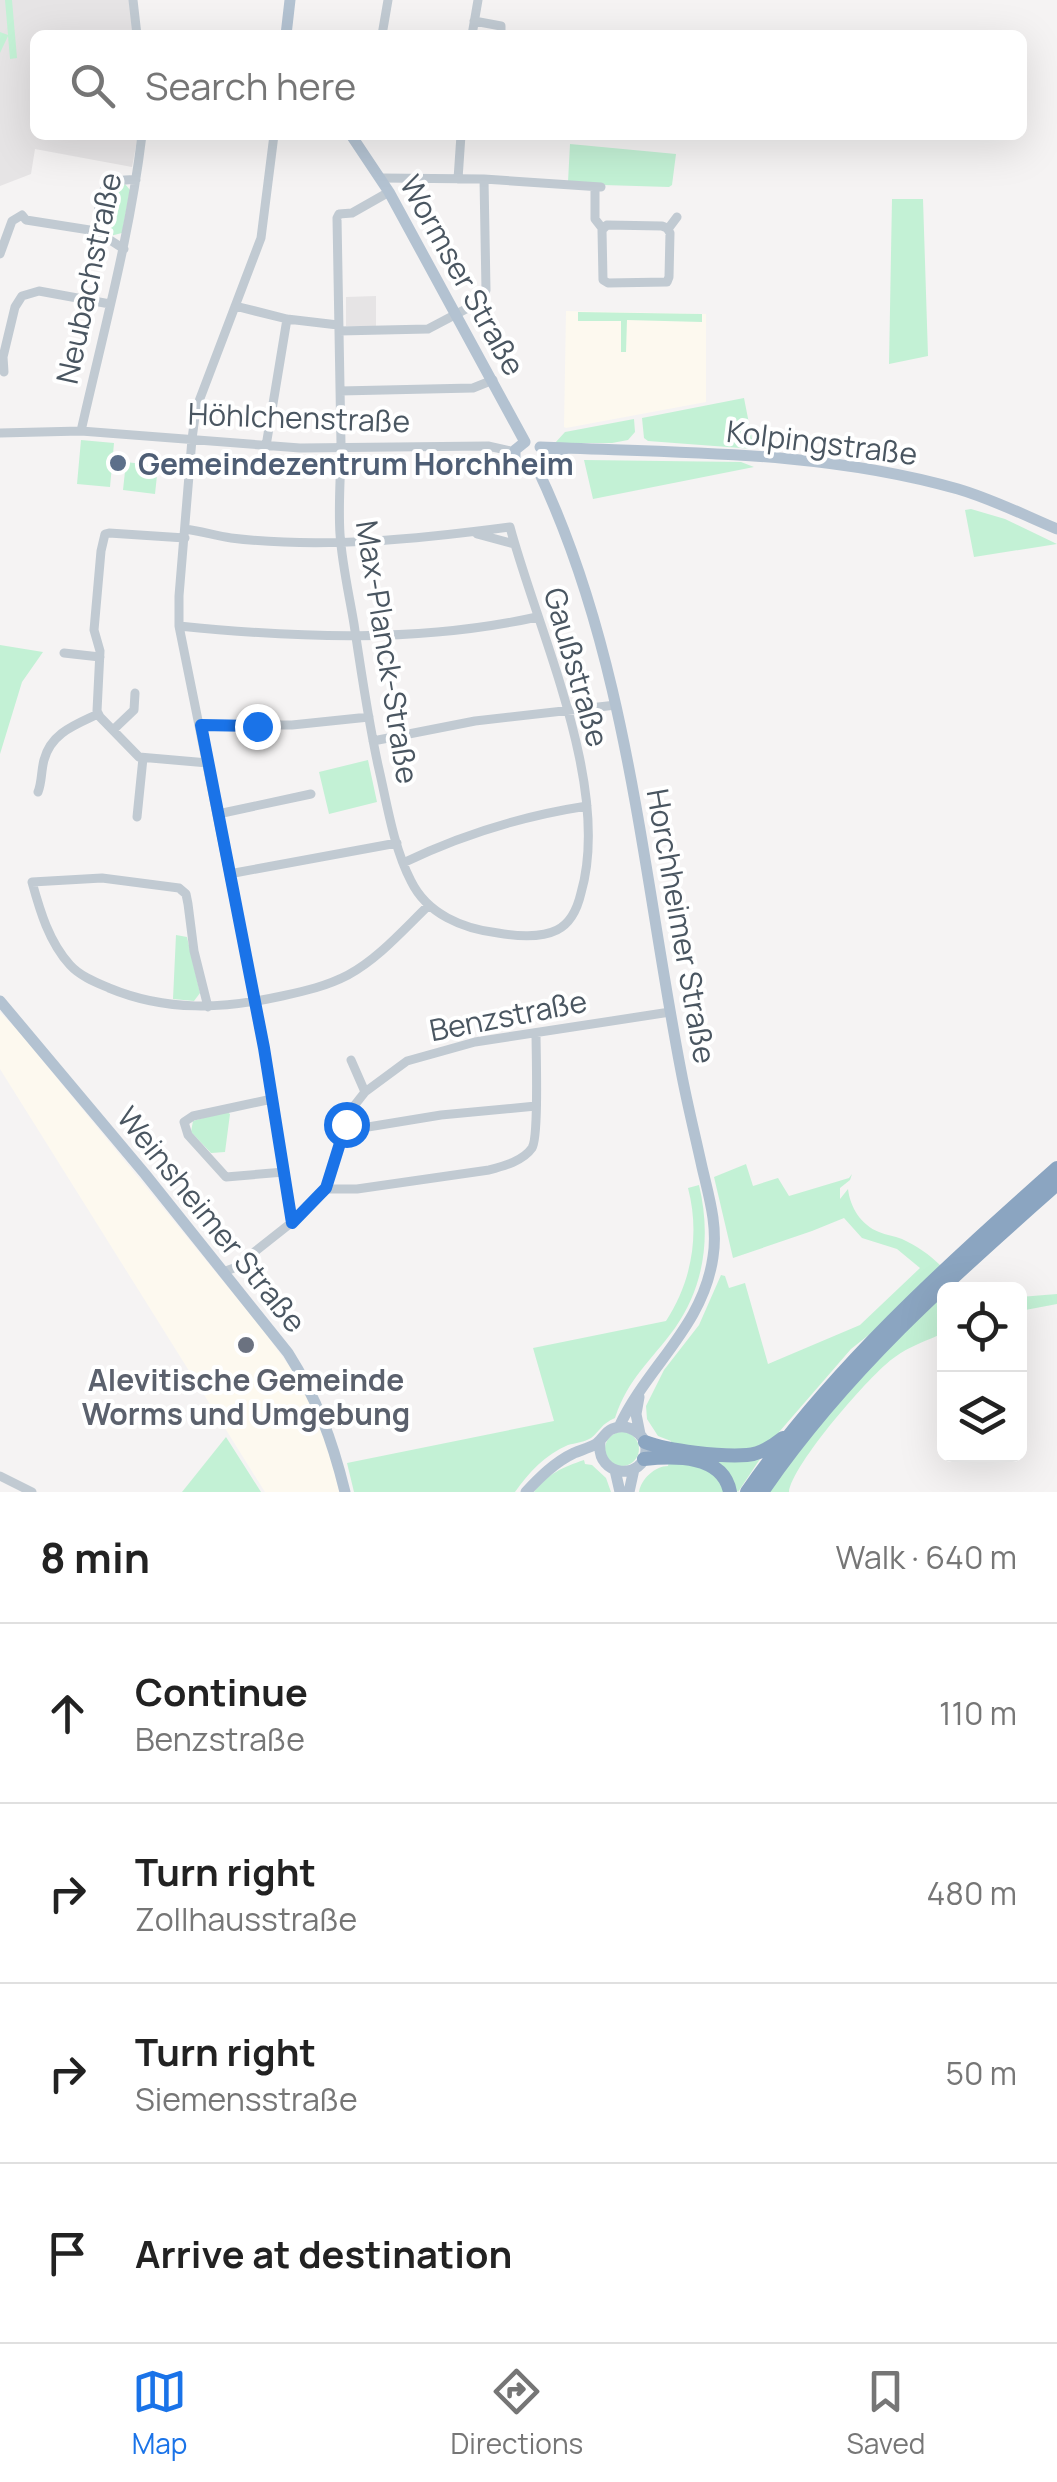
<!DOCTYPE html>
<meta charset="utf-8">
<style>
body{margin:0;font-family:Manrope,sans-serif;background:#f6f6f6;color:#222}
.controls{position:absolute;right:30px;bottom:30px;display:grid;overflow:hidden;border-radius:15px;box-shadow:0 10px 40px #0002}
.controls button{width:90px;height:90px;display:grid;place-items:center;padding:0;border:0;border-bottom:2px solid #e0e0e0;background:#fff;color:#222;font:50px sans-serif}
.stop{position:absolute;width:30px;height:30px;margin:-22px;border:8px solid #1a73e8;border-radius:50%;background:#fff}
.stop.end{background:#1a73e8;border-color:#fff;box-shadow:0 2px 10px #0008}
.list{margin:0;padding:0;list-style:none}
h2{display:flex;justify-content:space-between;align-items:center;height:130px;margin:0;padding:0 40px;font-size:42px}
h2 small{font-size:32px;font-weight:400;color:#767676}
.list li{display:grid;grid-template-columns:65px 1fr auto;gap:30px;align-items:center;box-sizing:border-box;height:180px;padding:0 40px;border-top:2px solid #e0e0e0}
.list b{display:block;font-size:38px;white-space:nowrap}
.list p{margin:0;font-size:32px;white-space:nowrap;color:#767676}
.list em{font-size:32px;font-style:normal;color:#767676}
.icon{flex:none;width:55px;height:55px;fill:none;stroke:currentColor;stroke-width:2;stroke-linecap:round;stroke-linejoin:round}
.map{position:relative;flex:none;width:1057px;height:1492px;overflow:hidden}
.search{position:absolute;background:#fff;box-shadow:0 10px 40px #0002;left:30px;right:30px;top:30px;height:110px;display:flex;align-items:center;gap:25px;box-sizing:border-box;padding:0 35px;border-radius:15px;color:#767676;font-size:38px}
.sheet{height:850px;background:#fff}
nav{display:flex;justify-content:space-around;align-items:center;box-sizing:border-box;height:140px;border-top:2px solid #e0e0e0;background:#fff;font-size:28px;color:#767676}
nav a{display:grid;justify-items:center;gap:5px}
nav .on{color:#1a73e8}
.map>svg:first-child{display:block}
.commercial{fill:#fdf9ef}
.education{fill:#e6e4e5}
.green{fill:#c3f1d5}
.lines{fill:none;stroke-linecap:round;stroke-linejoin:round}
.minor{stroke:#c1cad2;stroke-width:9}
.major{stroke:#b3c2d1;stroke-width:11}
.highway{stroke:#8ba5c1;stroke-width:14}
.route{stroke:#1a73e8;stroke-width:12}
.service-dot{fill:#5c6f8a;stroke:#fff;stroke-width:4}
.worship-dot{fill:#6b7280;stroke:#fff;stroke-width:4}
.labels{text-anchor:middle;dominant-baseline:central;stroke-width:8;stroke-linejoin:round;paint-order:stroke}
.street-label{font-size:30px;fill:#4a5661;stroke:#fff}
.service-label{font-size:30px;font-weight:bold;fill:#4e5e75;stroke:#fff;text-anchor:start}
.worship-label{font-size:30px;font-weight:bold;fill:#5b616d;stroke:#fff}
</style>
<div class="map">
<svg width="1057" height="1492" viewBox="0 0 1057 1492">
<rect width="100%" height="100%" fill="#f5f3f3"/>
<path class="commercial" d="M566,311L706,314V402L566,428L564,427Z
M0,1012L20,1033L263,1330L305,1388L328,1445L339,1492H265L0,1069Z"/>
<path class="education" d="M0,0H130L134,35H35V135H138L132,167L35,149L31,174L0,186Z
M376,296V326H346V297Z"/>
<path class="green" d="M5,0H12L17,58L10,59L8,36L0,53V32L8,35Z
M570,144L676,154L672,185L669,187L571,184L568,182Z
M125,184L130,190L122,233L110,236L102,228L109,186Z
M892,199H923L928,356L889,364Z
M578,312L702,314V322L627,320L626,352H621V321H578Z
M744,398L754,449L648,441L644,438L642,418Z
M634,419L635,432L628,440L612,443H555L565,432Z
M81,440L114,443L110,487L77,484Z
M584,460L741,462L754,467L593,499Z
M126,462L158,466L155,494L123,490Z
M971,509L1005,519L1057,544L974,557L965,510Z
M0,645L43,652L22,682L0,754Z
M368,760L377,802L329,814L319,772Z
M176,935L187,937L200,993L194,1001L173,999Z
M226,1111L230,1114L225,1152L211,1153L191,1132L193,1121Z
M746,1164L753,1186L778,1178L789,1196L849,1178L852,1174L850,1180L840,1188V1199L848,1189C850,1207 861,1225 879,1232C886,1235 894,1236 902,1239C917,1246 929,1254 941,1266L875,1330L851,1349L773,1439L752,1450L671,1446V1441L658,1436L647,1419L646,1406L664,1370L699,1325L721,1275L725,1276L729,1288L745,1283L768,1364L860,1325L920,1268L897,1249L862,1238L844,1218L812,1231L733,1258L714,1177Z
M699,1185C711,1235 705,1285 675,1328C651,1361 628,1378 615,1418C601,1424 600,1431 591,1438C585,1442 575,1443 568,1445C545,1455 529,1472 515,1492H354L347,1463L554,1421L533,1348L666,1321C692,1281 700,1234 688,1188Z
M944,1291V1333C928,1340 910,1346 895,1357C871,1373 791,1466 789,1492H768L805,1442L853,1384Z
M1057,1294V1304L1020,1311V1297Z
M605 1449a17 17 0 1 1 34 0a17 17 0 1 1-34 0Z
M226,1437L261,1492H182Z
M762,1456L738,1492L705,1457Z
M584,1460L585,1464L592,1465L606,1478L611,1492H534C547,1474 563,1467 584,1460Z
M669,1462L707,1466L728,1492H639C641,1479 655,1466 668,1466Z"/>
<g class="lines">
<path class="minor" d="M133,0L137,35
M474,21L501,26V32
M382,35L388,0
M472,35L478,0
M274,135L261,238L196,409L192,439L179,596V626L264,1048L291,1223
M381,178L484,179L601,187
M458,179L461,135
M595,187V219L602,228
M607,225L662,226L667,228L670,233L669,277L667,282L608,283L603,280L602,230Z
M668,229L677,217
M96,231C101,199 95,177 136,180
M0,254L12,221L22,215L26,220L96,231L124,249
M235,306L287,319L338,325
M339,331L428,329L483,300L486,290L484,179
M4,372L3,357L15,307L22,296L39,291L110,304
M340,391L473,388L493,380
M81,431C103,333 130,236 142,135
M0,433L81,431L300,448L488,446L515,452
M266,446L287,319
M185,529C201,531 216,536 231,538C322,549 419,539 510,527C538,632 612,786 581,893C578,906 571,923 557,930C541,938 515,936 498,933C463,929 427,914 411,881C393,846 387,803 378,765C368,719 361,671 354,624C349,594 342,564 340,534C338,504 341,474 341,444C340,368 338,293 337,218L339,214L352,213L389,192
M477,534L514,544
M185,538L109,533L105,534L101,551L94,630L100,651L97,711L100,717L139,757L208,763
M179,626C298,638 420,643 537,617
M64,653L100,657
M201,725H292L369,717
M113,730L134,710L135,693
M373,741L475,721L616,705
M38,792C42,782 41,771 44,760C51,733 75,725 98,714
M218,814L311,794
M137,817L143,758
M403,863C463,834 522,816 587,806
M229,874L397,843
M208,1007L194,951L188,904L186,894L179,888L102,878L32,882C40,911 49,942 70,965C80,976 95,982 109,988C167,1012 223,1009 282,996C305,991 327,986 348,975C379,958 403,930 429,905
M351,1060L365,1092
M272,1099L193,1116L184,1122L188,1135L226,1177L284,1172
M345,1124L368,1127L441,1115L536,1106
M327,1189H357L489,1170C504,1166 523,1161 532,1148C539,1137 536,1052 536,1033
M223,1272L234,1268L291,1223L327,1189L341,1137L354,1106L365,1092L407,1061L475,1042L670,1012
M0,1476L32,1492"/>
<path class="major" d="M286,35L290,0
M351,135L389,192L525,442
M525,442L515,450V462L524,470L537,468
M540,447C679,453 822,450 958,489C992,499 1024,515 1057,529
M543,460L563,451
M537,468C627,656 642,869 681,1071C687,1103 695,1135 702,1167C709,1197 718,1226 713,1257C703,1327 647,1366 619,1427
M0,1001L145,1174L288,1353C317,1399 332,1439 345,1492
M639,1397L636,1414L640,1434
M615,1470L620,1492
M526,1492C540,1477 555,1462 574,1453C581,1450 589,1448 596,1444C602,1440 605,1432 612,1429C627,1422 646,1433 646,1450C645,1480 596,1479 600,1442
M629,1492L634,1469"/>
<path class="highway" d="M645,1442C669,1451 721,1457 747,1455C761,1454 773,1446 783,1438
M644,1459C674,1456 723,1454 730,1492
M747,1492C833,1368 945,1268 1057,1168
M762,1492C843,1373 950,1278 1057,1184"/>
</g>
<g class="lines">
<path class="route" d="M257,726L201,725L264,1048L292,1223L326,1188L346,1124"/>
</g>
<circle class="service-dot" cx="118" cy="463" r="10"/>
<circle class="worship-dot" cx="246" cy="1345" r="10"/>
<g class="labels">
<g class="street-label">
<text transform="translate(463 275) rotate(61)">Wormser Straße</text>
<text transform="translate(88 278) rotate(-78)">Neubachstraße</text>
<text transform="translate(299 417) rotate(2)">Höhlchenstraße</text>
<text transform="translate(822 442) rotate(7)">Kolpingstraße</text>
<text transform="translate(388 652) rotate(81)">Max-Planck-Straße</text>
<text transform="translate(577 667) rotate(74)">Gaußstraße</text>
<text transform="translate(682 926) rotate(80)">Horchheimer Straße</text>
<text transform="translate(508 1015) rotate(-11)">Benzstraße</text>
<text transform="translate(212 1219) rotate(51)">Weinsheimer Straße</text>
</g>
<g class="service-label">
<text x="138" y="463">Gemeindezentrum Horchheim</text>
</g>
<g class="worship-label">
<text x="246" y="1379">Alevitische Gemeinde<tspan x="246" dy="34">Worms und Umgebung</tspan></text>
</g>
</g>
</svg>
<div class="controls">
<button><svg class="icon" aria-label="locate" viewBox="0 0 24 24"><circle cx="12" cy="12" r="6"/><path d="M12 2v4M12 18v4M2 12h4M18 12h4"/></svg></button>
<button><svg class="icon" aria-label="layers" viewBox="0 0 24 24"><path d="M12 4l9 5-9 5-9-5zM3 14l9 5 9-5"/></svg></button>
</div>
<div class="stop" style="left:346px;top:1124px"></div>
<div class="stop end" style="left:257px;top:726px"></div>
<div class="search"><svg class="icon" aria-label="search" viewBox="0 0 24 24"><circle cx="10" cy="10" r="6"/><path d="M15 15l6 6"/></svg>Search here</div>
</div>
<section class="sheet">
<h2>8 min<small>Walk · 640 m</small></h2>
<ul class="list">
<li><svg class="icon" aria-label="ahead" viewBox="0 0 24 24"><path d="M12 20V5M6 11l6-6 6 6"/></svg><div><b>Continue</b><p>Benzstraße</p></div><em>110 m</em></li>
<li><svg class="icon" aria-label="right" viewBox="0 0 24 24"><path d="M7 20v-9h11M14 6l5 5-5 5"/></svg><div><b>Turn right</b><p>Zollhausstraße</p></div><em>480 m</em></li>
<li><svg class="icon" aria-label="right" viewBox="0 0 24 24"><path d="M7 20v-9h11M14 6l5 5-5 5"/></svg><div><b>Turn right</b><p>Siemensstraße</p></div><em>50 m</em></li>
<li><svg class="icon" aria-label="arrive" viewBox="0 0 24 24"><path d="M6 21V4h12l-3 4 3 4H6"/></svg><div><b>Arrive at destination</b></div></li>
</ul>
</section>
<nav>
<a class="on"><svg class="icon" aria-label="map" viewBox="0 0 24 24"><path d="M3 6l6-2 6 2 6-2v14l-6 2-6-2-6 2zM9 4v14M15 6v14"/></svg>Map</a>
<a><svg class="icon" aria-label="directions" viewBox="0 0 24 24"><path d="M12 3l9 9-9 9-9-9zM9 14v-3h6M13 9l2 2-2 2"/></svg>Directions</a>
<a><svg class="icon" aria-label="saved" viewBox="0 0 24 24"><path d="M7 4h10v16l-5-4-5 4z"/></svg>Saved</a>
</nav>
